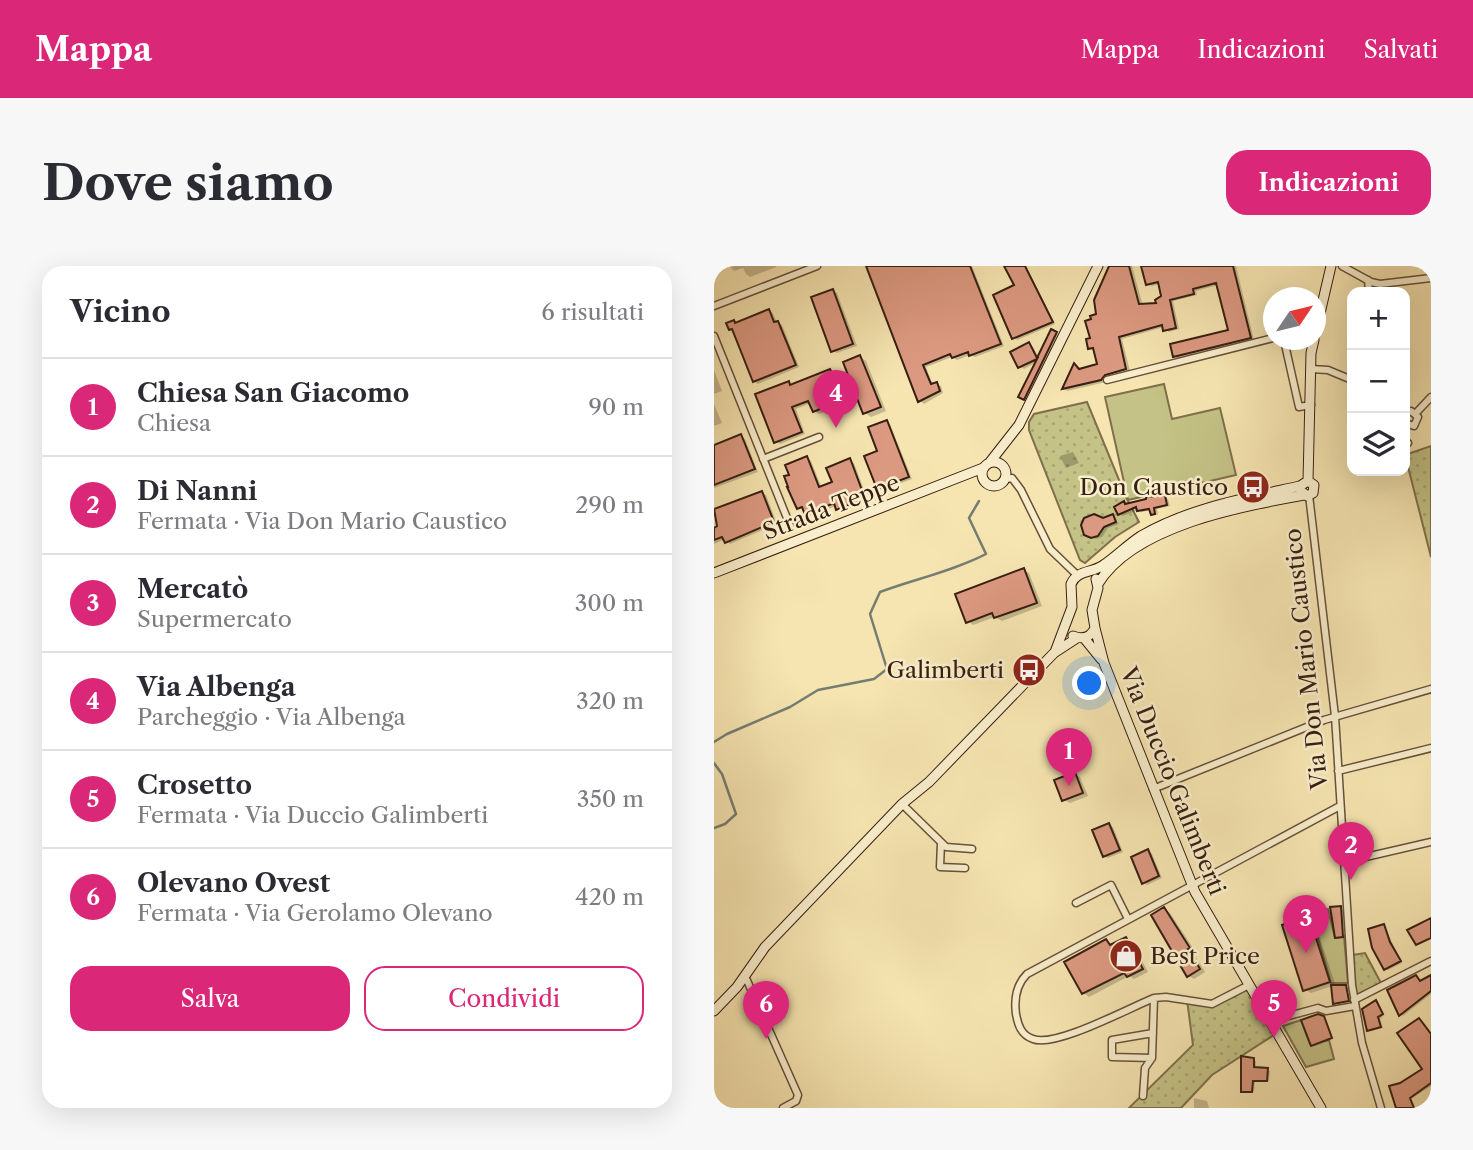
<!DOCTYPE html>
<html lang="it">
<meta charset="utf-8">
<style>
body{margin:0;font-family:"Libre Caslon Text",serif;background:#f7f7f7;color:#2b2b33}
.controls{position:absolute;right:21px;top:21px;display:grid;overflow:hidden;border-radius:14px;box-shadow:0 7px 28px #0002}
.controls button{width:63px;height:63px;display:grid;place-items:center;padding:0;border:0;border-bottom:2px solid #e1e1e2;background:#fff;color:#2b2b33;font:35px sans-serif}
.compass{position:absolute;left:549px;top:21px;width:63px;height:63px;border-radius:50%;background:#fff;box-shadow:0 7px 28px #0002;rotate:55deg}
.you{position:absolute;left:376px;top:418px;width:24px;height:24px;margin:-18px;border:5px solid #fff;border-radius:50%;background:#1a73e8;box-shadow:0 0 0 10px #1a73e833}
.badge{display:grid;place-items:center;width:46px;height:46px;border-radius:50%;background:#db2777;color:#fff;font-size:23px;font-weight:700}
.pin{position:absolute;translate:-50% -58px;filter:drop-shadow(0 2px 4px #0008)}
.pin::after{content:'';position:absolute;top:37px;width:24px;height:21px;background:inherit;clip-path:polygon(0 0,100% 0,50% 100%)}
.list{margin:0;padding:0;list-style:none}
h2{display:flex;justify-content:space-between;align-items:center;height:91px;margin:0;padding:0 28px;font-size:30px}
h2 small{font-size:23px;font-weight:400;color:#7c7c81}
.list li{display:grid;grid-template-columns:46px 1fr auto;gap:21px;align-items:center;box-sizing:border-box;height:98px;padding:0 28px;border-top:2px solid #e1e1e2}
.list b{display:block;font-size:26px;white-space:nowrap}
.list p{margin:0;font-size:23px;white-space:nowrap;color:#7c7c81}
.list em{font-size:23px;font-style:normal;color:#7c7c81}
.actions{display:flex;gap:14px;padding:21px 28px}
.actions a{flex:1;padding:16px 0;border:2px solid #db2777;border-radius:21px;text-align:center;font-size:24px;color:#db2777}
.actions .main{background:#db2777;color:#fff}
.icon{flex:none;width:38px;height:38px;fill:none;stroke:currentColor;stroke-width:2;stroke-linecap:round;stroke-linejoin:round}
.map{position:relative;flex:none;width:717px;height:842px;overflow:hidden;border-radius:21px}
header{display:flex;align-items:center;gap:42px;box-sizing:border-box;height:98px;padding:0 35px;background:#db2777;color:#fff}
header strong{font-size:33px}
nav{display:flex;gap:38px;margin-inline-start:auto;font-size:24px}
.intro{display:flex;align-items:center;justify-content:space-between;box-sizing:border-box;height:168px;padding:0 42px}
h1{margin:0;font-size:49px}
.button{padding:18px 32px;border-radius:21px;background:#db2777;color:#fff;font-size:24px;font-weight:700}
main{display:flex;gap:42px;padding:0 42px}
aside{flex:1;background:#fff;border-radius:21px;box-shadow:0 7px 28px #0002}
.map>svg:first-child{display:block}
.grass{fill:url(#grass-dots);stroke:#7e704c;stroke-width:2}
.garden{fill:#c4c286;stroke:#7e704c;stroke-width:2}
.shadow{fill:#0003}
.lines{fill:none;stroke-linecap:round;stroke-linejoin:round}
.stream{stroke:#757d73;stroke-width:2.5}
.building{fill:#dc9981;stroke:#371e12;stroke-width:2}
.street-casing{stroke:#67503a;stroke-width:9}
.secondary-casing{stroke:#371e12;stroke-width:11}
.street{stroke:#f9eecc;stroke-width:6}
.secondary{stroke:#f9eecc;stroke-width:9}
.labels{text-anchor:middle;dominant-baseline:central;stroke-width:5;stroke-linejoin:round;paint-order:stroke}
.poi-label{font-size:23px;fill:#371e12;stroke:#f9eecc;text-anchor:end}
.street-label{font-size:23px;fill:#371e12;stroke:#f9eecc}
</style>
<header>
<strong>Mappa</strong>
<nav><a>Mappa</a><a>Indicazioni</a><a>Salvati</a></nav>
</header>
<div class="intro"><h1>Dove siamo</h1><a class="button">Indicazioni</a></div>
<main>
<aside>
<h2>Vicino<small>6 risultati</small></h2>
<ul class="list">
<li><span class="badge">1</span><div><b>Chiesa San Giacomo</b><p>Chiesa</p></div><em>90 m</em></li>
<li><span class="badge">2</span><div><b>Di Nanni</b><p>Fermata · Via Don Mario Caustico</p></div><em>290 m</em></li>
<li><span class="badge">3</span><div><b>Mercatò</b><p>Supermercato</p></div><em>300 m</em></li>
<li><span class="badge">4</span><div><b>Via Albenga</b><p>Parcheggio · Via Albenga</p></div><em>320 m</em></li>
<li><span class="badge">5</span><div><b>Crosetto</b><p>Fermata · Via Duccio Galimberti</p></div><em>350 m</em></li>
<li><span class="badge">6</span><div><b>Olevano Ovest</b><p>Fermata · Via Gerolamo Olevano</p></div><em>420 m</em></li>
</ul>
<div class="actions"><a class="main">Salva</a><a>Condividi</a></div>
</aside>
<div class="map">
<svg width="717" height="842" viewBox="0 0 717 842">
<defs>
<pattern id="grass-dots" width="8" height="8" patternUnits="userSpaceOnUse" patternTransform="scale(1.75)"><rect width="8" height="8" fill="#c4c286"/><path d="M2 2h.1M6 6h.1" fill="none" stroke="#a9a673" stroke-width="1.8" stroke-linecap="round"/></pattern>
</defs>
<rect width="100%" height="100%" fill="#f6e5b1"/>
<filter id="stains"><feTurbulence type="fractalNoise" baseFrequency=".00286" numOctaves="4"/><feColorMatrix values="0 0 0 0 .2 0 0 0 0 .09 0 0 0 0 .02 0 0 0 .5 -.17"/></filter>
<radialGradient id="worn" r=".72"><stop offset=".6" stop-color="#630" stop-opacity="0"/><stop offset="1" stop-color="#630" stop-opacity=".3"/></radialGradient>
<path class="grass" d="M373,136L412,231L425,256L401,271L371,297L366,294L315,164V156L320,148Z
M717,180V291L691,189Z
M651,687L668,719L642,731L638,689Z
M535,719L563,767L498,809L467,842H415L479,779L473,734L498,738Z"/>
<path class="garden" d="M450,118L458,153L506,142L522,209L414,234L391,131Z
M614,643L621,672L630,670L634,717H617L597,648Z
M587,754L596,778L615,774L620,793L592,801L569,760Z"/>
<path class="shadow" d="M15,0H62V1L36,11L32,8L29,2L20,5Z
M154,0H258L290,80L261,91L256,89L243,94L238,91L212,101L219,119L222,118L227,120L229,127L210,138L206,135Z
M292,0H312L341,58L303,74L299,72L302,20Z
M396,0H418L429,40L444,38L449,31L447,18L438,20L434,18L429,0H522L540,74L464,93L460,90L516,65L504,19L482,25L483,29L459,35L465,63L455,66L450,61L408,73L416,105L395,110L392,116L353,125L350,123L361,100L367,105L385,100L381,85L376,82Z
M119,25L123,27L143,80L123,87L118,85Z
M55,45L59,47L63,57L68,59L85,101L44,118L40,115L20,65L17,63L20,56L23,58Z
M338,66L346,70L314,135L306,130L323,96L310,103L306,101L315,78L319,81L325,92Z
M146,91L152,95L172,145L157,151L151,147Z
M0,104L8,125L0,128Z
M116,105L121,107L132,136L105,148L100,145L97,137L82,143L91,168L66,178L62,175L74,117L79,120Z
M0,138L8,157L0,160Z
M172,156L176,158L198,213L168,224L164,222L165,186Z
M27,170L31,173L44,206L0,222V181Z
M359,186L365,197L352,202L346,190Z
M93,192L97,195L108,222L120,217L136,194L140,197L152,229L149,231L151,236L128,245L122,240L97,250L91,243L84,241Z
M48,227L52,229L63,258L16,278L11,273L0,278V263L6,261L0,245Z
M450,231L454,233L456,240L443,243L444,249L438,248L437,244L428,246L424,244L409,250L405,248L410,237L413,239Z
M398,250L405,258L394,262L388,271L382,273L370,265Z
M309,304L315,307L328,340L288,355L281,351L259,359L254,355Z
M360,508L366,511L374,530L356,537L350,534Z
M395,559L399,561L409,586L394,592L390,590Z
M434,585L438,588L448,612L433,619L429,616Z
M627,642L629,643L631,671L625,672L622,671Z
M450,643L456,647L481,685L479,686L491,706L480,713L475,710Z
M595,652L601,656L622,721L634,722L636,736L621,737L619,720L597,727L591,723Z
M670,660L688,697L674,704L671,703Z
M412,673L418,676L434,706L420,713L415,710L375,731L370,727L352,697L392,675L399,679Z
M702,711L707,716L717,711V728L689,750L687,748Z
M662,736L670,749L666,753L669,762L657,765L655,764Z
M609,752L612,754L619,773L601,780L598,778Z
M717,790V820L697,833L701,842H688L687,819L710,803Z
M539,794L542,795V803L556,805L555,815H541L540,826H531L528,825Z
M480,832L493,835L495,842H480Z"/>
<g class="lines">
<path class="stream" d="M0,476L13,468L76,441L104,424L160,413L173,403L156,348L166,326C201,313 239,305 272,288L255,252L265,235
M0,497L8,508L22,548L11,558L0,562"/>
</g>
<path class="building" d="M152,0H256L287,78L255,90L254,86L238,92L236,88L209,99L217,118L223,116L226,125L204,136Z
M290,0H311L339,56L298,73L279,29L300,19Z
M395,0H415L425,38L442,37L441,34L447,30L444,16L432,19L427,0H519L537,72L459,91L456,78L514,64L502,17L479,23L480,28L456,34L462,62L449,65L448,59L405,71L412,103L391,109L387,114L348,123L360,97L365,103L383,98L379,82L374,83L372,73L376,72L371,55L377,53L376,50L382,48L380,34Z
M119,23L139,78L117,86L97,31Z
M55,43L60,56L64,55L82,99L39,116L18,63L15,64L12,57L20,54L21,57Z
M337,63L343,66L310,134L304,131L323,93L304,102L296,86L315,76L323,92Z
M146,89L167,141L149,148L129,96Z
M116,103L129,134L99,146L94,135L78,141L88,166L60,177L41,128L75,115L76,119Z
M173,154L195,211L163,223L150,190L163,185L154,161Z
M27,168L41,203L0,219V179Z
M93,190L105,221L118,216L112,202L136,192L149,227L145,229L148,234L122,244L120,237L91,249L88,241L83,243L73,221H74L70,210L75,209L71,199Z
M48,225L60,256L11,277L8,271L0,274V262L3,260L0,243Z
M451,229L453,239L440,242L441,248L437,249L435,243L423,245L422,241L404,249L400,241L410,235L411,238L432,233V231Z
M380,248L389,252L399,248L402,256L390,261L384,270L377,272L370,269L367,259L370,252Z
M310,302L323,337L280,352L278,347L252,357L241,328Z
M361,506L369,527L348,535L340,514Z
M395,557L406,584L389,591L378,564Z
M434,583L445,610L428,618L417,591Z
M627,640L629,671L621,672L616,641Z
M450,641L476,682L474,683L486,703L473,711L437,649Z
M595,650L616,716L589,725L568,659Z
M717,652V672L702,679L693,664Z
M670,658L676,676L687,695L670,704L658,682L654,663Z
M412,671L429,703L413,711L410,707L368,728L350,696L392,673L396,679Z
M702,709L706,715L717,709V725L685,750L673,724Z
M617,719H632L635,735L619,738Z
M662,734L669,748L664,751L667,761L653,765L648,743Z
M604,748L610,750L618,772L597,780L587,754Z
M705,752L717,768V817L696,832L700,842H682L675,820L686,817L708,803L683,767Z
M527,790L540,792V801L554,802L553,815H539L538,826H527Z"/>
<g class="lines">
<defs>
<path id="street" d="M628,0L657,16L666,18L717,12
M654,14L655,26
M0,40L103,0
M0,70L77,262
M570,74L585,141L597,139
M597,103L614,104L638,114
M393,114L559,72
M702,147L717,131
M691,148L697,145L704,151L700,160L691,157
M691,175L694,177
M49,193L105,171
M292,213L298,212L307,224L336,283L363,309
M595,229L621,450L638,719L648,777L667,842
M624,505L717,482
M439,523L610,454L717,423
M188,538L232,581L258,583
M227,577L226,601L251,602
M630,596L717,576
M362,637L397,619L414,653
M31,710L84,829L82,835L69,842
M535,719L498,738L452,731L440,732C415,742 341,782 319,773C307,769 304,759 302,748C300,733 303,718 313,708L626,540
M640,734L717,695
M556,755L604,742L612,745L641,740
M438,792L398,791V774L439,767
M429,830L431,802L438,792L440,732"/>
<path id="secondary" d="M601,69L617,0
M268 208a12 12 0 1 1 24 0a12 12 0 1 1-24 0Z
M276,196L305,159L384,0
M594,215L597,87L600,74
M587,225L593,230L599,227L600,219L594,215
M0,307L269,202
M384,318C419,260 528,240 590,229
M381,362L390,397L481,626L607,842
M359,370C369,374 377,371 381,362L378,344L384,322L382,313
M370,372L387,393
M341,386L358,341L357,318C363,304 377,307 388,300C402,291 413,279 427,270C475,242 532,232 586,220L594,215
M0,745L23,721L51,681L188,538L215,516L340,387L363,372"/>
</defs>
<use href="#street" class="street-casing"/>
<use href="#secondary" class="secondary-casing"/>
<use href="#street" class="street"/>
<use href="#secondary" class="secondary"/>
</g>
<defs>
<symbol id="bus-disc" viewBox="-11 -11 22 22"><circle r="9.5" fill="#8f2418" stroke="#f9eecc"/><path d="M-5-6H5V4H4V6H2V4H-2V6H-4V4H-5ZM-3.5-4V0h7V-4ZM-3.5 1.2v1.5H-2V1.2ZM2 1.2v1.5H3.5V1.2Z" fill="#fff"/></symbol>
<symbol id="shop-disc" viewBox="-11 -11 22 22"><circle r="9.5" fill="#8f2418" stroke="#f9eecc"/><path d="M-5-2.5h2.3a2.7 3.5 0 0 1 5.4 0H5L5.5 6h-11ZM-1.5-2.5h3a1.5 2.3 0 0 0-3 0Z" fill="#fff"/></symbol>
</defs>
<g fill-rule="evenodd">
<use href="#bus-disc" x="520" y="202" width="38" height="38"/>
<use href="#bus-disc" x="296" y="385" width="38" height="38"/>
<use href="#shop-disc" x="393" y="671" width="38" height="38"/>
</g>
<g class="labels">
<g class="poi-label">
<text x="514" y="221">Don Caustico</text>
<text x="290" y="404">Galimberti</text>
<text x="436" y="690" text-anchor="start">Best Price</text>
</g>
<g class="street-label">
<text transform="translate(117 241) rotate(-21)">Strada Teppe</text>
<text transform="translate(592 393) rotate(-96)">Via Don Mario Caustico</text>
<text transform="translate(459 515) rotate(68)">Via Duccio Galimberti</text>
</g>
</g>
<rect width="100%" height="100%" filter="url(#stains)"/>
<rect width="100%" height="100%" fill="url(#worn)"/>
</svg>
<div class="controls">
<button>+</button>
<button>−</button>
<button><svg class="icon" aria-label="layers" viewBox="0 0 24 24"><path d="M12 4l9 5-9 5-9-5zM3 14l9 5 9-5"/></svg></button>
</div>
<svg class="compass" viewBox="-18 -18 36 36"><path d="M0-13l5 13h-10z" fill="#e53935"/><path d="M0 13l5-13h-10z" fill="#7c7c81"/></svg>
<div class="you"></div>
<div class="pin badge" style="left:355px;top:520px">1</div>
<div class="pin badge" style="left:637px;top:614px">2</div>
<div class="pin badge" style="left:592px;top:687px">3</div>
<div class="pin badge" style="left:122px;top:162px">4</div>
<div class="pin badge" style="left:560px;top:772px">5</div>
<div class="pin badge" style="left:52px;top:773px">6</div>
</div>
</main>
